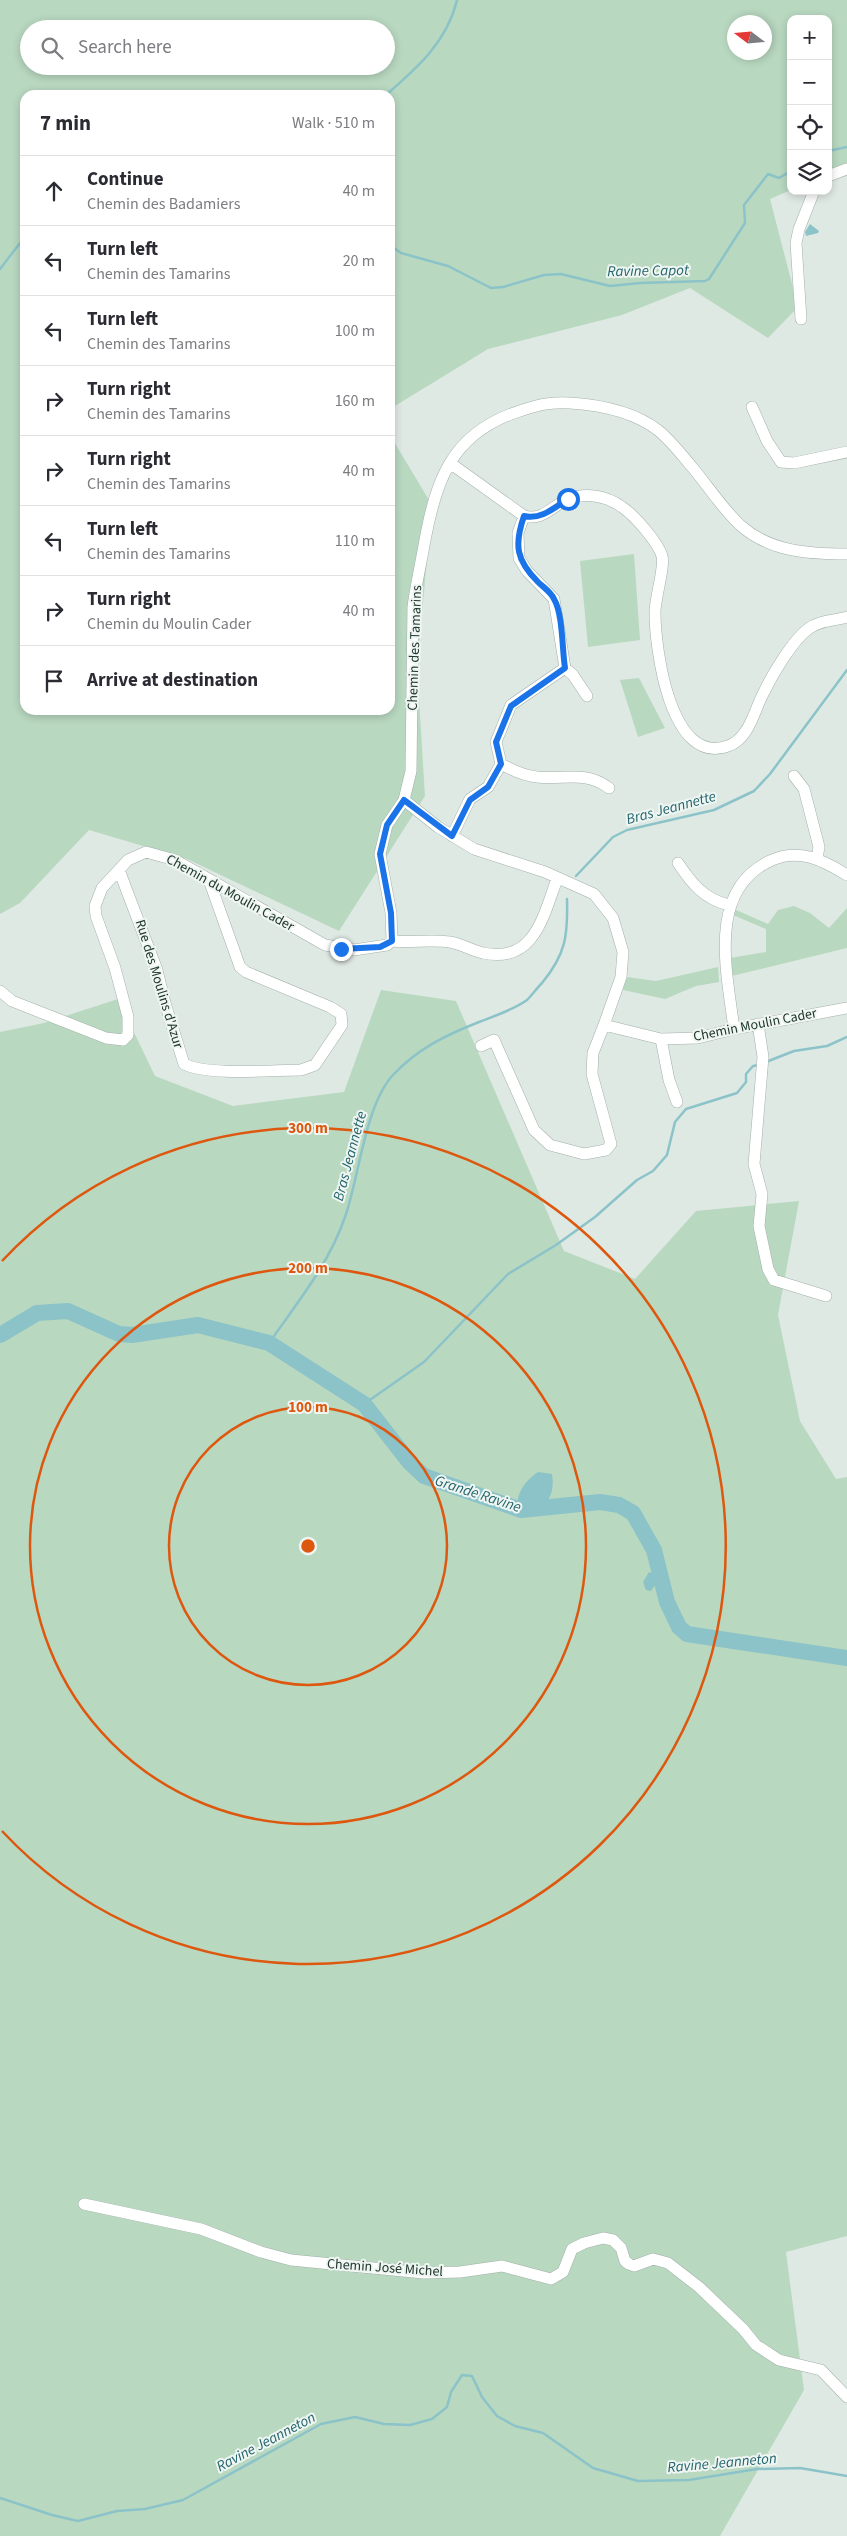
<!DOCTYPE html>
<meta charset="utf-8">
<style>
body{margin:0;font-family:"Source Sans 3",sans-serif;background:#f2f2f3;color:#2b2b33}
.controls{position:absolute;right:15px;top:15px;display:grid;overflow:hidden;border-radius:10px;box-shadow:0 2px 8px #0003}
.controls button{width:45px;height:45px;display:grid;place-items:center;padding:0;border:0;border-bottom:1px solid #e1e1e2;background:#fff;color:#2b2b33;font:25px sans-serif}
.compass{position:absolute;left:727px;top:15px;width:45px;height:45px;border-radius:50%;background:#fff;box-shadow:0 2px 8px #0003;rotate:286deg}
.stop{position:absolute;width:15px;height:15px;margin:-11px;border:4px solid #1a73e8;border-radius:50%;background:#fff}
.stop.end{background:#1a73e8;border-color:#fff;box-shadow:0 1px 5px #0008}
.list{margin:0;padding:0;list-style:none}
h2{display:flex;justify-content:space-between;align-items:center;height:65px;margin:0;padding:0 20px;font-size:21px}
h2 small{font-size:16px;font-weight:400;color:#7c7c81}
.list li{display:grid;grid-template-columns:32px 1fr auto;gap:15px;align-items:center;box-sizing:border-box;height:70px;padding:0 20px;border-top:1px solid #e1e1e2}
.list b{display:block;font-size:19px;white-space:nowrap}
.list p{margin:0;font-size:16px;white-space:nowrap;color:#7c7c81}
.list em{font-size:16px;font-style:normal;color:#7c7c81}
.icon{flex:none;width:28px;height:28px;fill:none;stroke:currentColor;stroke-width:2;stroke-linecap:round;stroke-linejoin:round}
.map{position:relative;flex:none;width:847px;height:2536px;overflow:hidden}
.search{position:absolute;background:#fff;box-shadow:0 2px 8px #0003;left:20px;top:20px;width:375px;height:55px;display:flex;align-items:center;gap:12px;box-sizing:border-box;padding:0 18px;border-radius:28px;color:#7c7c81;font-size:19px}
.panel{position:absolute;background:#fff;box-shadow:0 2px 8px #0003;left:20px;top:90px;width:375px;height:625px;border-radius:15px}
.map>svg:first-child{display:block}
.green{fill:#b9d8c0;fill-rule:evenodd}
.water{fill:#8bc3c9}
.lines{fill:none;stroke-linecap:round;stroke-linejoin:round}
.stream{stroke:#8bc3c9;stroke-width:2.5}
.river{stroke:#8bc3c9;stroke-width:16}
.minor-casing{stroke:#a2b0aa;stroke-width:12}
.minor{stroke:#fff;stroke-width:11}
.route{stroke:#1a73e8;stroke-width:6}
.ring{fill:none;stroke:#de570e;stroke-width:2.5}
.labels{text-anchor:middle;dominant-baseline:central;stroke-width:4;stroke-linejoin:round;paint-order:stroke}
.street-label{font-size:14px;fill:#213730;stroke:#eff6f2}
.water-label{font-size:15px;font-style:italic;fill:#22646d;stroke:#eff6f2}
.centre{fill:#de570e;stroke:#eff6f2;stroke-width:2.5}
.ring-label{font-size:15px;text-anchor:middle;font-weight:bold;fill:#de570e;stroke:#eff6f2;stroke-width:4;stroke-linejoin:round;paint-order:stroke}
</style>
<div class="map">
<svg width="847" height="2536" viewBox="0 0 847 2536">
<rect width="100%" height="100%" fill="#dfe9e4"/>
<path class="green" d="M0,0H847V167L828,175V19H791V190L770,199L798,307L768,338L690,288L622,315L488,349L390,409V95H25V710H390V435L432,505L417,667L425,796L339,931L187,859L89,830L20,903L0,914ZM734,22H764V52H734ZM29,29H386V66H29Z
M634,554L640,640L588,647L580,561Z
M639,678L665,728L638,737L620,680Z
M794,906L810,913L829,928L847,908V948L732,976L730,958L766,952V929L733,915L734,909L768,924L778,910Z
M718,967L719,982L696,986L665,999L623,990L627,977L656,981Z
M381,990L456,1001L564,1251L635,1279L696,1211L799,1201L778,1315L800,1421L836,1479L847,1477V2236L786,2252L804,2390L720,2536H0V1032L44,1023L118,999L155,1076L233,1106L344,1092Z"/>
<path class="water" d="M810,224L819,231L818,233L806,236L805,232Z
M538,1472L552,1474C556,1498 543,1514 518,1515C514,1497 523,1482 538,1472Z
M649,1572L659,1575L658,1581L651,1591L646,1590L643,1582Z"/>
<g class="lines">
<path class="stream" d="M386,95C417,68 447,42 457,0
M828,151L847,147
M390,245L401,253L448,266L491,288L503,287L544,275L561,274L610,286L640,283L705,281L709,279L745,223L744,205L768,174L779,178L791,171
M0,269L20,243L25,244
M576,876L613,837L627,830L714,810L754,791L770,774L847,670
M766,1062L794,1051L827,1046L847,1037
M269,1343C297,1303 329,1264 345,1217C359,1178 365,1105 393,1075C417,1049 446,1035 479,1022C495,1016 513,1010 527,1000C532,995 537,988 542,983C566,954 568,935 567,899
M364,1404L424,1362L508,1274L556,1245L595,1217L637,1180L653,1171L667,1155L675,1122L686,1109L737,1093L746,1082V1074L753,1066L759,1065
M0,2498L52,2515L78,2521L117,2511L145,2509L183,2500L321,2424L355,2417L384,2424L410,2425L432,2419L447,2407L451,2392L462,2375L472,2376L482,2397L497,2416L515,2426L543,2433L593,2468L638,2481L689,2480L757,2469L800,2468L847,2476"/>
<path class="river" d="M0,1335L37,1313L68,1311L119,1334L132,1335L198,1325L269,1343L364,1404L410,1463L424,1476L521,1510L600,1502L619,1505L633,1513L654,1550L667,1602L679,1627L687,1634L847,1658"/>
<defs>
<path id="minor" d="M828,176L847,169
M801,319L796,243L799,229L814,191
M752,407L767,441L781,462L794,463L847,452
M450,463L524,516C543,521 552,506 568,499C586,492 607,496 622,507C634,515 658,542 662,556C665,567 655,598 655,612C655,648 670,767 728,746C749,739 754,711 763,694C772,675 792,641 808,629C820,620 834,621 847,617
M524,516L518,533L519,558L527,571L554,599L565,668L573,675L587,696
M501,764C512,770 524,776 537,777C564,780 585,770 609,788
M794,776L804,789L819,847L817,858
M404,800L438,827L474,849L545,872L594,894L613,918L623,952L621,977L604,1025L661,1039L698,1038L734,1029L847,1008
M452,836L470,799L488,787L501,764L496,742L511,705L565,668
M678,863C692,884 704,899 729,905
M119,870L157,970L165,1003L184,1064C208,1076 272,1070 301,1070L315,1065L342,1025L341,1014L330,1007L246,972L240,967L209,880
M392,941L391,913L380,854L387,825L404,800L411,771L413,607C416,585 421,563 425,540C436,481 451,437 511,414C532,407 548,401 570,403C600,405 634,411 659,431C671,441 682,455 692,467C708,486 722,508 740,525C770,552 810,554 847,554
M392,941C411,943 431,939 450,942C461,944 471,950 483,953C534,964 543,917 557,879
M0,991L12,1001L106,1038L123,1040L128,1035V1017L115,968L96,916L95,906L102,888L128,860L146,852L175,860L325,945L354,950L387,945L392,941
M758,1024L763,1057L754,1164L762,1194L759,1226L768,1269L774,1280L826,1296
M734,1029C727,972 706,889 772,860C799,848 823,860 847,875
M661,1039L669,1080L677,1102
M481,1046L494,1040L534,1130L550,1145L584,1154L606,1150L611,1144L592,1074L593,1053L604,1025
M84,2204L201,2229L261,2252L291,2260L424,2273L460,2272L502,2266L551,2279L563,2272L572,2249L584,2243L603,2238L613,2240L621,2248L625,2261L629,2264L634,2266L653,2259L668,2263L699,2287L743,2329L756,2345L779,2360L821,2370L847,2397"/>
</defs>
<use href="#minor" class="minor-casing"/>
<use href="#minor" class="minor"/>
</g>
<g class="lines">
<path class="route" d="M341,949L380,947L392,941L391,913L380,854L387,825L404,800L452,836L470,800L488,787L501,764L496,742L511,706L565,668C562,649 563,614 554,599C551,592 543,587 538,582C516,560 514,545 524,516C541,520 554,508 568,499"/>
</g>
<g class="ring">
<circle cx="308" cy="1546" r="139"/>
<circle cx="308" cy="1546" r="278"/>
<path d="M2 1261A418 418 0 1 1 2 1831"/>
</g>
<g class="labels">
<g class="street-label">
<text transform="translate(415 648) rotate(-88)">Chemin des Tamarins</text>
<text transform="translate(230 893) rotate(29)">Chemin du Moulin Cader</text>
<text transform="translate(159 984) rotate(73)">Rue des Moulins d'Azur</text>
<text transform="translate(755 1025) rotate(-11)">Chemin Moulin Cader</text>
<text transform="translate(385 2268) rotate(4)">Chemin José Michel</text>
</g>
<g class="water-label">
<text transform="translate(648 271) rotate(-1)">Ravine Capot</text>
<text transform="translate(671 808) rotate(-15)">Bras Jeannette</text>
<text transform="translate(350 1156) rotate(-75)">Bras Jeannette</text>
<text transform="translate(478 1494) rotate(18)">Grande Ravine</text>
<text transform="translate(266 2442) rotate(-28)">Ravine Jeanneton</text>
<text transform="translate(722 2463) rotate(-5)">Ravine Jeanneton</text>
</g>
</g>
<circle cx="308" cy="1546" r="8" class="centre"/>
<g class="ring-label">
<text x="308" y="1133">300 m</text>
<text x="308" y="1273">200 m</text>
<text x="308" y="1412">100 m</text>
</g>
</svg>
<div class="controls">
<button>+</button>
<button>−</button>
<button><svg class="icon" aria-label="locate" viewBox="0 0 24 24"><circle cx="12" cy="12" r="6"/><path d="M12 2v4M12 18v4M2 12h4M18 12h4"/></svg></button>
<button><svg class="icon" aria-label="layers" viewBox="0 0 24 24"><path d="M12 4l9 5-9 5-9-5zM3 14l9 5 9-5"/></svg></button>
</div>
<svg class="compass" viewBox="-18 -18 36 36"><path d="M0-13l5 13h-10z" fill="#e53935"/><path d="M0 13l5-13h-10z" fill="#7c7c81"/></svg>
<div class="stop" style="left:568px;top:499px"></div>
<div class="stop end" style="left:341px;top:949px"></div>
<div class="search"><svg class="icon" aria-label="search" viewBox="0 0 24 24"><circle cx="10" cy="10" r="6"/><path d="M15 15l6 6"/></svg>Search here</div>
<section class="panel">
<h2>7 min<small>Walk · 510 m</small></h2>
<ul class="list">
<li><svg class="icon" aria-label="ahead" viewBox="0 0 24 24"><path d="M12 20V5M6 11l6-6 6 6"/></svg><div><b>Continue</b><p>Chemin des Badamiers</p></div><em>40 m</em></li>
<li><svg class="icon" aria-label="left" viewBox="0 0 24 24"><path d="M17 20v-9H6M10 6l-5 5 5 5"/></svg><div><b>Turn left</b><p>Chemin des Tamarins</p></div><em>20 m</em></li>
<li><svg class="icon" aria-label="left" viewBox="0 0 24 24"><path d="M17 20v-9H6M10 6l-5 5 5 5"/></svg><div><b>Turn left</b><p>Chemin des Tamarins</p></div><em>100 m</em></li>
<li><svg class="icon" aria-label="right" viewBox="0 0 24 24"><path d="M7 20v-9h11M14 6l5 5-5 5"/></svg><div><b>Turn right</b><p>Chemin des Tamarins</p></div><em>160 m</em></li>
<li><svg class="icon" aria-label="right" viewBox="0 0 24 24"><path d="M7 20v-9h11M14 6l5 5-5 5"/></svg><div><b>Turn right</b><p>Chemin des Tamarins</p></div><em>40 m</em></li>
<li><svg class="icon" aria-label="left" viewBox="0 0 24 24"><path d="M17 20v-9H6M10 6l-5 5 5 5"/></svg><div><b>Turn left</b><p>Chemin des Tamarins</p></div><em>110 m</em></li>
<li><svg class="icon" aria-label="right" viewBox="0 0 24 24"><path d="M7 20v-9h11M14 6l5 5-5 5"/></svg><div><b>Turn right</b><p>Chemin du Moulin Cader</p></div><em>40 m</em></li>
<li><svg class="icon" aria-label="arrive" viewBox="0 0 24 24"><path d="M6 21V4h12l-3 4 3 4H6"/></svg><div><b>Arrive at destination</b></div></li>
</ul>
</section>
</div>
